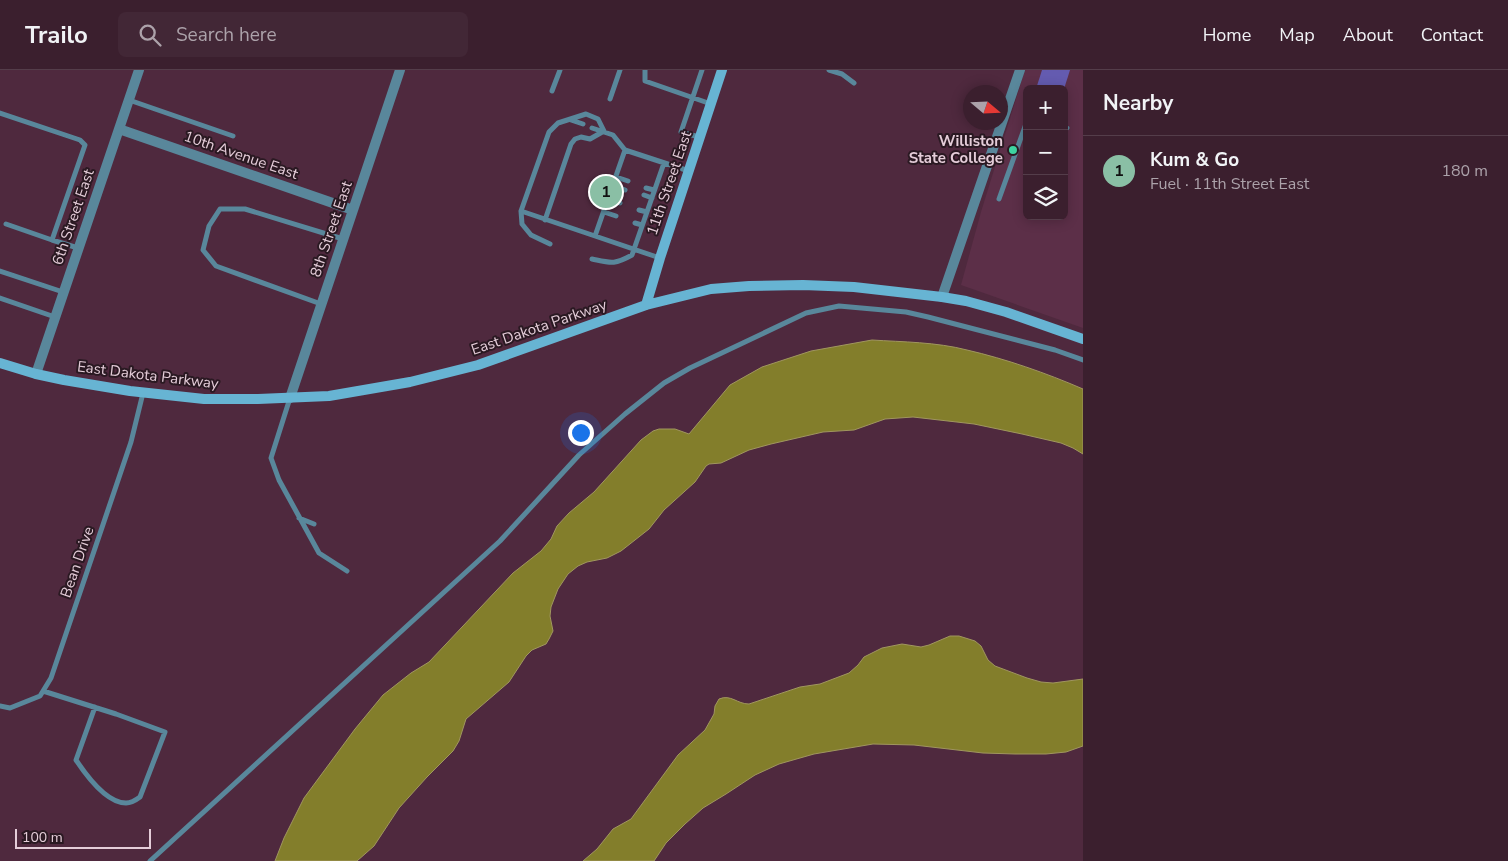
<!DOCTYPE html>
<meta charset="utf-8">
<style>
body{margin:0;font-family:"Nunito Sans",sans-serif;background:#422736;color:#f1f3f6}
.controls{position:absolute;right:15px;top:15px;display:grid;overflow:hidden;border-radius:8px;box-shadow:0 2px 12px #0003}
.controls button{width:45px;height:45px;display:grid;place-items:center;padding:0;border:0;border-bottom:1px solid #543d4a;background:#3b1f2e;color:#f1f3f6;font:25px sans-serif}
.compass{position:absolute;left:963px;top:15px;width:45px;height:45px;border-radius:50%;background:#3b1f2e;box-shadow:0 2px 12px #0003;rotate:109deg}
.scale{position:absolute;left:15px;bottom:12px;width:136px;box-sizing:border-box;padding-left:5px;border:2px solid #e5cdd9;border-top:0;font-size:14px;line-height:18px;white-space:nowrap;color:#e5cdd9;-webkit-text-stroke:4px #2a1922;paint-order:stroke}
.you{position:absolute;left:580px;top:362px;width:18px;height:18px;margin:-12px;border:4px solid #fff;border-radius:50%;background:#1a73e8;box-shadow:0 0 0 8px #1a73e833}
.badge{display:grid;place-items:center;width:32px;height:32px;border-radius:50%;background:#8abfa5;color:#111;font-size:16px;font-weight:700}
.pin{position:absolute;translate:-50% -50%;border:2px solid #fff;box-shadow:0 1px 5px #0006}
.list{margin:0;padding:0;list-style:none}
h2{display:flex;justify-content:space-between;align-items:center;height:65px;margin:0;padding:0 20px;font-size:21px}
h2 small{font-size:16px;font-weight:400;color:#aca2aa}
.list li{display:grid;grid-template-columns:32px 1fr auto;gap:15px;align-items:center;box-sizing:border-box;height:70px;padding:0 20px;border-top:1px solid #543d4a}
.list b{display:block;font-size:19px;white-space:nowrap}
.list p{margin:0;font-size:16px;white-space:nowrap;color:#aca2aa}
.list em{font-size:16px;font-style:normal;color:#aca2aa}
.icon{flex:none;width:28px;height:28px;fill:none;stroke:currentColor;stroke-width:2;stroke-linecap:round;stroke-linejoin:round}
.map{position:relative;flex:none;width:1083px;height:791px;overflow:hidden}
header{display:flex;align-items:center;gap:30px;box-sizing:border-box;height:70px;padding:0 25px;background:#3b1f2e;border-bottom:1px solid #543d4a}
header strong{font-size:24px}
nav{display:flex;gap:28px;margin-inline-start:auto;font-size:18px}
.search{width:350px;height:45px;background:#422736;display:flex;align-items:center;gap:12px;box-sizing:border-box;padding:0 18px;border-radius:8px;color:#aca2aa;font-size:19px}
main{display:flex}
aside{flex:1;background:#3b1f2e}
.map>svg:first-child{display:block}
.built{fill:#5c2f48;fill-rule:evenodd}
.water{fill:#837e2b;stroke:#a0965f}
.building{fill:#645bb0}
.lines{fill:none;stroke-linecap:round;stroke-linejoin:round}
.lane{stroke:#59879b;stroke-width:5}
.street{stroke:#59879b;stroke-width:10}
.secondary{stroke:#67b4d3;stroke-width:10}
.poi-dot{fill:#3fd4a2;stroke:#2a1922;stroke-width:2}
.labels{text-anchor:middle;dominant-baseline:central;stroke-width:4;stroke-linejoin:round;paint-order:stroke}
.poi-label{font-size:15px;font-weight:bold;fill:#e5cdd9;stroke:#2a1922;text-anchor:end}
.street-label{font-size:15px;fill:#e5cdd9;stroke:#2a1922}
</style>
<header>
<strong>Trailo</strong>
<div class="search"><svg class="icon" aria-label="search" viewBox="0 0 24 24"><circle cx="10" cy="10" r="6"/><path d="M15 15l6 6"/></svg>Search here</div>
<nav><a>Home</a><a>Map</a><a>About</a><a>Contact</a></nav>
</header>
<main>
<div class="map">
<svg width="1083" height="791" viewBox="0 0 1083 791">
<rect width="100%" height="100%" fill="#4f293e"/>
<path class="built" d="M1025,0H1083V258L961,215L981,142ZM1027,19H1064V146H1027Z"/>
<path class="water" d="M872,270C903,272 936,272 967,280C1006,289 1046,303 1083,319V384L1073,378L1061,373L1022,364L974,354L913,347L885,349L854,360L823,362L771,374L749,380L721,393L709,394L706,396L695,412L664,440L649,459L621,481L607,488L587,492L578,496L568,504L558,519L551,537L550,546L553,561L549,569L546,574L532,580L526,586L509,612L466,649L459,671L453,681L427,707L399,738L374,776L357,791H275L284,768L304,728L355,659L383,625L411,603L429,592L513,503L541,481L551,469L557,456L569,443L594,422L641,370L653,361L659,359H675L689,364L730,315L762,297L811,281Z
M950,566H959L975,571L981,576L988,590L995,596L1027,608L1041,612L1053,613L1083,609V676L1066,682L1046,684H1015L983,683L914,675L873,674L814,684L779,694L755,705L726,724L703,738L685,754L666,773L654,791H583L597,779L613,759L631,749L678,685L705,660L714,644L715,636L719,629C731,624 737,634 749,634L800,617L820,614L849,603L858,595L864,587L882,578L902,574L921,577L929,575Z"/>
<path class="building" d="M1042,0H1070L1064,19H1036Z"/>
<g class="lines">
<path class="lane" d="M645,0V11L711,34
M829,0L842,4L854,13
M552,21L560,0
M610,29L620,0
M129,30L233,66
M0,43L80,70L85,75L52,170L6,154
M571,50L583,54
M1064,57L1067,58
M592,58L613,65L625,80
M699,67L681,62L702,0
M616,107L628,111
M613,115L625,120
M646,118L654,120
M644,125L652,128
M608,129L620,133
M999,129L1027,51
M639,140L647,142
M521,141L522,154L531,165L550,174
M604,142L616,146
M545,150L571,74L575,69L581,67L590,69L604,61L598,49L586,44L558,53L549,62L521,141L595,166
M635,153L642,155
M52,170L78,178
M660,188L595,166L625,80L689,101
M592,189C611,193 614,195 632,185L664,93
M0,201L63,222
M0,228L55,247
M321,234L216,196L203,180L209,156L220,139H245L343,169
M290,328L271,388L279,410L319,483L347,501
M299,448L314,454
M43,621L116,644L165,662L140,727C136,730 131,733 126,733C106,733 86,705 76,690L95,637
M0,636L10,638L40,626L51,608L131,372L143,323
M150,791L500,471L579,385L625,344L664,313L690,298L806,243L839,236L906,242L928,247L1055,280L1083,290"/>
<path class="street" d="M119,59L353,140
M942,227L1020,0
M36,304L139,0
M290,328L400,0"/>
<path class="secondary" d="M646,235L660,188L722,0
M0,293L36,304L64,310L130,321L204,329H258L329,326L410,312L478,295L646,235L711,219L749,216L803,215L854,217L942,227L966,231L1006,242L1083,269"/>
</g>
<circle class="poi-dot" cx="1013" cy="80" r="5"/>
<g class="labels">
<g class="poi-label">
<text x="1003" y="71">Williston<tspan x="1003" dy="17">State College</tspan></text>
</g>
<g class="street-label">
<text transform="translate(241 85) rotate(19)">10th Avenue East</text>
<text transform="translate(669 113) rotate(-71)">11th Street East</text>
<text transform="translate(73 147) rotate(-71)">6th Street East</text>
<text transform="translate(331 159) rotate(-71)">8th Street East</text>
<text transform="translate(539 257) rotate(-19)">East Dakota Parkway</text>
<text transform="translate(148 305) rotate(7)">East Dakota Parkway</text>
<text transform="translate(77 492) rotate(-71)">Bean Drive</text>
</g>
</g>
</svg>
<div class="controls">
<button>+</button>
<button>−</button>
<button><svg class="icon" aria-label="layers" viewBox="0 0 24 24"><path d="M12 4l9 5-9 5-9-5zM3 14l9 5 9-5"/></svg></button>
</div>
<svg class="compass" viewBox="-18 -18 36 36"><path d="M0-13l5 13h-10z" fill="#e53935"/><path d="M0 13l5-13h-10z" fill="#aca2aa"/></svg>
<div class="scale">100 m</div>
<div class="you"></div>
<div class="pin badge" style="left:606px;top:122px">1</div>
</div>
<aside>
<h2>Nearby<small></small></h2>
<ul class="list">
<li><span class="badge">1</span><div><b>Kum &amp; Go</b><p>Fuel · 11th Street East</p></div><em>180 m</em></li>
</ul>
</aside>
</main>
